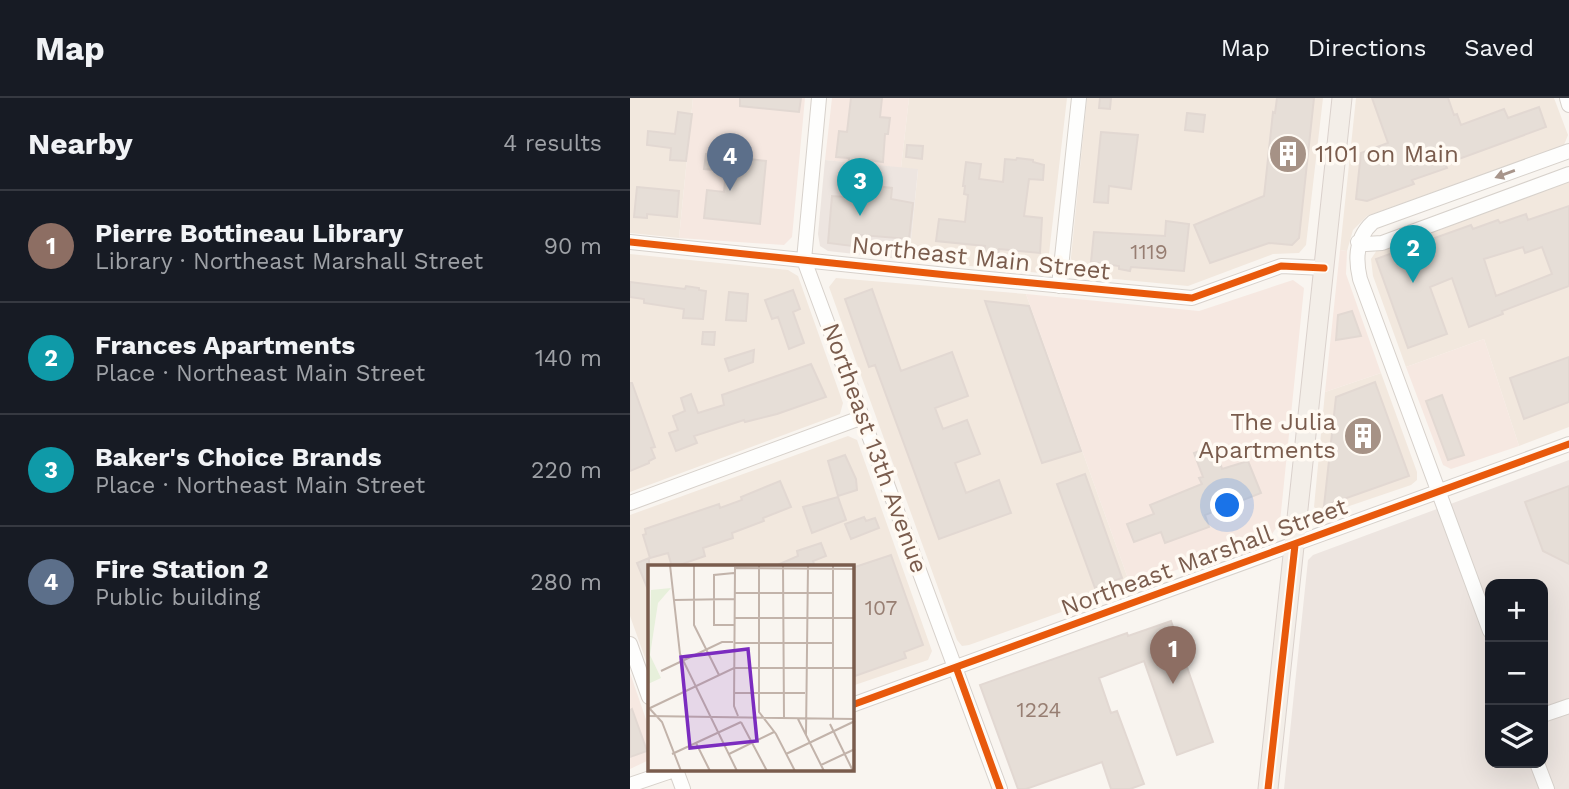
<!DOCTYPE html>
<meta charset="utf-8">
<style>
body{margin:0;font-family:"Work Sans",sans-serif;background:#20242c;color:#f1f3f6}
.controls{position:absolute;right:21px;bottom:21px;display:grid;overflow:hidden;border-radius:14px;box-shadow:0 7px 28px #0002}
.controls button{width:63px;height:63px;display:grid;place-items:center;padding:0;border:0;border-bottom:2px solid #363941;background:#171b24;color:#f1f3f6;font:35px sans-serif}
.you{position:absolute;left:598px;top:408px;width:24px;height:24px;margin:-18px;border:5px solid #fff;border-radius:50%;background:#1a73e8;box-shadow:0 0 0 10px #1a73e833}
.badge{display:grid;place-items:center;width:46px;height:46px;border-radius:50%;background:#2563eb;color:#fff;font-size:23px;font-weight:700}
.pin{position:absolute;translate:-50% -58px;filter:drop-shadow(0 2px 4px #0008)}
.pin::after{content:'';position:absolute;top:37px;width:24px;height:21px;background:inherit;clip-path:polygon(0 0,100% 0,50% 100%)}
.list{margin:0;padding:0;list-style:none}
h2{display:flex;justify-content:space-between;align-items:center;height:91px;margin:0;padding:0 28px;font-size:30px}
h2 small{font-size:23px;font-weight:400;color:#9ea1a6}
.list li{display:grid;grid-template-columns:46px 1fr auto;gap:21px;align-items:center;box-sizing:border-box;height:112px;padding:0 28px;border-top:2px solid #363941}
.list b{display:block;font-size:26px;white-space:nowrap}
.list p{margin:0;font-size:23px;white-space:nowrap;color:#9ea1a6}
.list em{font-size:23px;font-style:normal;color:#9ea1a6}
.icon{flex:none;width:38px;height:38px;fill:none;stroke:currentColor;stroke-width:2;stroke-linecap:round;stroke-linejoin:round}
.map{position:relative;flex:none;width:939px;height:691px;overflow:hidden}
header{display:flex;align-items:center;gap:42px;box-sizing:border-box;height:98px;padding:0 35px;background:#171b24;border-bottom:2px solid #363941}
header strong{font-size:33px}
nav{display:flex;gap:38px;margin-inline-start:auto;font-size:24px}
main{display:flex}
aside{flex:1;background:#171b24}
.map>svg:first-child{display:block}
.residential{fill:#f2e8de}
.commercial{fill:#f6e8e1}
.industrial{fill:#ede5e0;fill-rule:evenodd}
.building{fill:#e6ded7;stroke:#e2d8d2;stroke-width:2;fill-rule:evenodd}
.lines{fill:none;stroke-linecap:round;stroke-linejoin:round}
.minor-casing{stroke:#d7d1cb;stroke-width:16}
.major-casing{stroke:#dad1cc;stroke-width:21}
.minor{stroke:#fefefd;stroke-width:14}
.major{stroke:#f3eee8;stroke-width:19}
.cycleway-casing{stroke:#fffaf3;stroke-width:11}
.cycleway{stroke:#e8590c;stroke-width:7}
.oneway{fill:#a8958b}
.labels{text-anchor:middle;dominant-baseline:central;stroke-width:7;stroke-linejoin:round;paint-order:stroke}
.number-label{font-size:21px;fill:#977e72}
.poi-label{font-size:24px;fill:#7a5c4d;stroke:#fffaf3;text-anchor:start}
.street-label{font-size:24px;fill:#7a5c4d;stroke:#fffaf3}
.inset-road{fill:none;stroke:#c2b3aa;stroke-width:2}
.view{fill:#7b2cbf;fill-opacity:0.15;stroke:#7b2cbf;stroke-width:3.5}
.inset-edge{fill:none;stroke:#7a5c4d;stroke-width:3.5}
</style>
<header>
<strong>Map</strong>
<nav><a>Map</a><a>Directions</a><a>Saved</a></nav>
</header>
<main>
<aside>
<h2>Nearby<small>4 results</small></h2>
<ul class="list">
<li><span class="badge" style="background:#8d6e63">1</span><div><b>Pierre Bottineau Library</b><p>Library · Northeast Marshall Street</p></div><em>90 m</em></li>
<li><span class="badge" style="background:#0f9aa8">2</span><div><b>Frances Apartments</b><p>Place · Northeast Main Street</p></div><em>140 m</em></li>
<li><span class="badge" style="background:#0f9aa8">3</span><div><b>Baker's Choice Brands</b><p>Place · Northeast Main Street</p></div><em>220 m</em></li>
<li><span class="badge" style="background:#5c6f8a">4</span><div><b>Fire Station 2</b><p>Public building</p></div><em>280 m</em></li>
</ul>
</aside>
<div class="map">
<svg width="939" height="691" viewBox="0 0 939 691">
<rect width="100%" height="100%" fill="#f9f5f0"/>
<path class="residential" d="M0,0H63L49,140L0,135Z
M279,0H437L417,173L410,175L279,162L288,72L271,70Z
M457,0H693L676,147L669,155L643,156L558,188L443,177L440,169Z
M726,0H924L938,37L934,47L737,118L723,132L717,153L710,152Z
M939,82V329L889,348L854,241L776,269L743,178L741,161L747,152Z
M0,156L158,172L168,178L213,305L210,316L0,394Z
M206,180L396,196L501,489L339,547L332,548L327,542L199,189Z
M751,275L787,374V382L781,387L693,417L684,409L695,294Z
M218,338L227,342L302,553L298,562L222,588V469H19V571L0,518V417Z"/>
<path class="commercial" d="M63,0H175L162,139L154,147L49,140Z
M202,0H279L271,70L195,62Z
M710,152L717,153L716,176L751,275L695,294Z
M663,182L674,190L650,424L642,436L501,489L396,196L569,213Z
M854,241L889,348L821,371L813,367L776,269Z
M0,575L19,630V662L0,671Z"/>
<path class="industrial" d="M195,62L288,71L279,162L198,153L190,148L188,136Z
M939,362V691H654L678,462L683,457ZM860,486H913V665H860Z"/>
<path class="building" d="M110,0H171L169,14L110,8Z
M221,0H252L250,19L260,20L258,36H255L253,64L239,62L236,87L262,90L261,101L283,105L279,141L231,137L230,149L198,145L202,98L215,99L219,60L206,59L209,33L217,34Z
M470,0H481L480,11L469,10Z
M647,0H684L669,140L662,147L639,145L580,165L564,127L634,98L643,14L645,15Z
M742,0H818L824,17L827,16L831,27L874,11L878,20L909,9L916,29L815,66L817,70L782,82L784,86L737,103L726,101L731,55L758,45Z
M48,14L62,16L56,63L40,62L41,50L17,47L18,33L45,36Z
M557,15L575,17L573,34L555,32Z
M471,34L508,37L501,91L479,88L478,105L464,104Z
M277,47L293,48L292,61L276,59Z
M76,56L136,63L130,126L74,120L77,92L94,94L96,73L74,71Z
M387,60L403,62V64L414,67L413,82L399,81L394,118L412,120L410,155L369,151L368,161L353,160L355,148L306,143L309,121L335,124L338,97L334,96L335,88H333L336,64L351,66L349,81L373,84L375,61L386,62Z
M7,89L49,93L47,119L17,116V120L4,119Z
M939,108V188L872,213L873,216L839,229L822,180L800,189L817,236L778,250L746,161L841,127L843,131L868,122L870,125L896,116L898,122ZM893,149L895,155L912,149L922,176L866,198L854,161Z
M536,123L559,126L554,173L501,169L500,173L489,171V168L461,164L464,134L535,138Z
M0,184L55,191L56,188L69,190V192L76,193L73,221L53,220L54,211L14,205V201L0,199Z
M242,191L271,273L322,254L338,298L305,310L313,331L337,322L350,356L325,365L336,395L369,382L381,415L309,441L245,267L239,269L215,201Z
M163,192L170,211L163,214L174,245L159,251L148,219L142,221L135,202Z
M99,194L118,196L116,223L96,222Z
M355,203L399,208L451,353L412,365Z
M722,213L731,238L706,242L708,217Z
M73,234H85L84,247L72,246Z
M124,252L123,264L99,273L95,261Z
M939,259V304L894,321L880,280Z
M181,266L196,299L147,316L115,324L114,322L64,338L67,345L46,353L39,335L48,332L43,318L55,313L51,300L61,296L68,315L94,307L92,297Z
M745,284L779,378L694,408L706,299Z
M0,285H2L25,349L21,350L25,360L19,363V365L0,373Z
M812,297L834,357L818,362L796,303Z
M579,349L581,357L584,356L586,362L589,361L592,371L618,363L631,395L575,417L579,429L535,445L531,434L504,444L497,426L524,416L520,407L572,386L569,380L573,379L564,355Z
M215,357L226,381L227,392L208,398L198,363Z
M455,376L492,480L465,490L427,386Z
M150,383L161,409L133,420L134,423L102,435L103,440L73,450L75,458L52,466L53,469H42L38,455L20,460L13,437L16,436L15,431L89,406L90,410L112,402L111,399Z
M939,388V466L913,453L895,404Z
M208,399L216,422L182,435L173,409Z
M234,419L236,423L245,420L249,430L221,441L215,426Z
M191,445L196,458L183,463L185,469H143L168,458L167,453Z
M261,457L293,547L274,554L276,560L222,579V470Z
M19,460V494L7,465Z
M541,523L583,644L547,657L514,563L469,580L481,615L487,613L514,686L500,691H481L472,664L396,691H388L350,587L497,535L498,538Z
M2,611L17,653L0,659V612Z"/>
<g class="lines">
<defs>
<path id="minor" d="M189,0L174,162L370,691
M937,0L939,7
M0,144L317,177L562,200L651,168L694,170
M728,144L736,146L752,145L939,76
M429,188L449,0
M0,405L233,319
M860,533L730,181C725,160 726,139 743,124L939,53
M0,546L19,599
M222,607L939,346
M913,617L939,608
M907,665L917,691
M46,672L53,691
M0,687L44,672"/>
<path id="major" d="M638,691L712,0"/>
</defs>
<use href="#minor" class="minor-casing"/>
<use href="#major" class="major-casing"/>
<use href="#minor" class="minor"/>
<use href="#major" class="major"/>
<defs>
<path id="cycleway" d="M0,144L317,177L562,200L651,168L694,170
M326,569L370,691
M222,607L939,346
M638,691L665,447"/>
</defs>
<use href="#cycleway" class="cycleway-casing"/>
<use href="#cycleway" class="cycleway"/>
</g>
<defs><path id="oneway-solid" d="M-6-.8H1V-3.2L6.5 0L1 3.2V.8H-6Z" transform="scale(1.75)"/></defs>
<use class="oneway" href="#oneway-solid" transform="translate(875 76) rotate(160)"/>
<defs>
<symbol id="building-disc" viewBox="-11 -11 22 22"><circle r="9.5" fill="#a69286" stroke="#fffaf3"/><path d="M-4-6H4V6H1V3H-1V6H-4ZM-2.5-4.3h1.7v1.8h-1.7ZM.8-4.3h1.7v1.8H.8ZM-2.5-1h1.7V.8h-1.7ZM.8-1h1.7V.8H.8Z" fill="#fff"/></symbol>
</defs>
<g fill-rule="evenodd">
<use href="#building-disc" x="636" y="34" width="44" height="44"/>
<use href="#building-disc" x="711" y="316" width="44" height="44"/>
</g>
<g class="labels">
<g class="number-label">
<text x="519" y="153">1119</text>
<text x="251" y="509">107</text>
<text x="409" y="611">1224</text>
</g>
<g class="poi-label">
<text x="685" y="56">1101 on Main</text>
<text x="706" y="324" text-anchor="end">The Julia<tspan x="706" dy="28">Apartments</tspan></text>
</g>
<g class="street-label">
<text transform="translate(351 160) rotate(6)">Northeast Main Street</text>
<text transform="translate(245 350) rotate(70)">Northeast 13th Avenue</text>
<text transform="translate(574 459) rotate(-20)">Northeast Marshall Street</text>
</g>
</g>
<g transform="translate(18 467)">
<rect width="206" height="206" fill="#f9f5f0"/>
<path d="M23,23L10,38L2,90L13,113L0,119L3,25Z" fill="#e7f0db"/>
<path class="inset-road" d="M22,0L32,89L89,206M46,0V60L71,110M111,0V147L128,169L147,206M135,0L136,154M185,0V153M86,28H185M26,35L86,34M86,53H205M86,60H66V10L86,8M86,78H185M13,106L74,77H85M86,128H157M0,144L86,103H207M2,144L14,157L33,206M0,151L207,154M90,151L86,141L87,3L206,4M150,154L176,206M93,157L119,206M182,159L205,206M158,170L160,0M48,178L62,206M24,189L93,157M81,189L126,167M138,189L207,156M173,200L207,184"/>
<path class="view" d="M100,84L109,176L42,183L33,92Z"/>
<rect width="206" height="206" class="inset-edge"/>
</g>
</svg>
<div class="controls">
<button>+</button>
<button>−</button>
<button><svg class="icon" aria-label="layers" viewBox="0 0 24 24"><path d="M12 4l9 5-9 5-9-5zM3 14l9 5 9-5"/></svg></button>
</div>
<div class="you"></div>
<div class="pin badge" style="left:543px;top:586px;background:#8d6e63">1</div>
<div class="pin badge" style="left:783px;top:185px;background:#0f9aa8">2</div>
<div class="pin badge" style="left:230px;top:118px;background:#0f9aa8">3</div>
<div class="pin badge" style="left:100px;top:93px;background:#5c6f8a">4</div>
</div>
</main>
